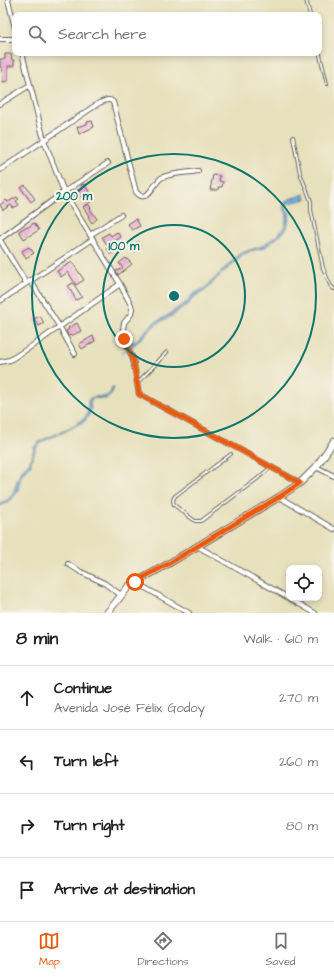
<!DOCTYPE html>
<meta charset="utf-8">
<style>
body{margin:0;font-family:"Architects Daughter",sans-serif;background:#f6f6f6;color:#202124}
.controls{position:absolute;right:12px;bottom:12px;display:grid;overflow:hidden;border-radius:8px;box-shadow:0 2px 6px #0003}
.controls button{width:36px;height:36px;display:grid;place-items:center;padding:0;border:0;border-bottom:1px solid #e0e0e0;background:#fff;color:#202124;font:20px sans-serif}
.stop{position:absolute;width:12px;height:12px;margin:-9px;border:3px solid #ea580c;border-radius:50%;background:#fff}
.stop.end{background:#ea580c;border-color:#fff;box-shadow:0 1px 4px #0008}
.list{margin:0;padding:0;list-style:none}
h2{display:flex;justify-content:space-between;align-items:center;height:52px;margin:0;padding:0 16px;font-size:17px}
h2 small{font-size:13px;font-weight:400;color:#757577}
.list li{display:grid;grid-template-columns:26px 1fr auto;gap:12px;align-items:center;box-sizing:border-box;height:64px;padding:0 16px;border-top:1px solid #e0e0e0}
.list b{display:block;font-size:15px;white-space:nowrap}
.list p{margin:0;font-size:13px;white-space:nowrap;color:#757577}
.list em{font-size:13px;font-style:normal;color:#757577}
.icon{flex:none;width:22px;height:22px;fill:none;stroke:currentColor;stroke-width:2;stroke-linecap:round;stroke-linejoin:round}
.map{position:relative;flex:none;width:334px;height:613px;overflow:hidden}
.search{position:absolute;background:#fff;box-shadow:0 2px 6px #0003;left:12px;right:12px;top:12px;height:44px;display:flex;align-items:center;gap:10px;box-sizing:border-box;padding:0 14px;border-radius:8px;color:#757577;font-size:15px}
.sheet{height:308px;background:#fff}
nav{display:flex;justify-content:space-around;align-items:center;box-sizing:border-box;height:56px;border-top:1px solid #e0e0e0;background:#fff;font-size:11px;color:#757577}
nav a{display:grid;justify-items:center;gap:2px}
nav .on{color:#ea580c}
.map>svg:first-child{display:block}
.water{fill:#6fafe3;stroke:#466680}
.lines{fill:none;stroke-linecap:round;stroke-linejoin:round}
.stream{stroke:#6fafe3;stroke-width:1.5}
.building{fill:#e8a4d1}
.service-casing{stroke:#636154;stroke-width:4}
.minor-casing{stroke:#636154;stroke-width:6}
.primary-casing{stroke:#636154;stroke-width:8}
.service{stroke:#fff;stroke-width:2}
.minor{stroke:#fff;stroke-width:4}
.primary{stroke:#fff;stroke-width:6}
.route{stroke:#ea580c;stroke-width:5}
.ring{fill:none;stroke:#0f766e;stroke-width:2}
.centre{fill:#0f766e;stroke:#f7f3e8;stroke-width:2}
.ring-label{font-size:12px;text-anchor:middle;font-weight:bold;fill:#0f766e;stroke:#f7f3e8;stroke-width:4;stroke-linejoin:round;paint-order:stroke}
</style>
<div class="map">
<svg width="334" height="613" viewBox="0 0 334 613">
<rect width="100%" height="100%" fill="#f7f3e8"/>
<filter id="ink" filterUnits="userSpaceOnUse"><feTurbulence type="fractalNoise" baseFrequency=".025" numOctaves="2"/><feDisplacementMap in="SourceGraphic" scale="8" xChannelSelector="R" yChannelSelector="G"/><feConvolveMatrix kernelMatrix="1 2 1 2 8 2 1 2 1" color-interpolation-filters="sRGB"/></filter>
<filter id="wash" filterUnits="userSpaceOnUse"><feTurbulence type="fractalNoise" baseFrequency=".012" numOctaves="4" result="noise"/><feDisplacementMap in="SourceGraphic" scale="16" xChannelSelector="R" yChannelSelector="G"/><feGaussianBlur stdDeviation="0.9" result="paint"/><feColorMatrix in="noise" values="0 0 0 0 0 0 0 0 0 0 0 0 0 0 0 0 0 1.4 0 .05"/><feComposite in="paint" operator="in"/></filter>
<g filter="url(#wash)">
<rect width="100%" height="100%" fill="#e7e0bc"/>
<path class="water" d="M304,194L306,199L289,203L286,205V208L290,213L287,228L283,233L264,248L250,251L242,256L218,277L205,291L195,296L187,306L181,308L175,314L156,324L132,347L130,343L137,340L145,331L155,322L167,316L187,302L192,295L205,288L229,264L242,253L250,250L262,246L275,237L282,230L285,225L287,214C276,198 294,199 304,194Z
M112,388H114L110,396L106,399L93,398L90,402L91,409L89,415L85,421L64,432L47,439L37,446L31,461V465L24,472L20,478L18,490L15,495L11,500L0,506V503L8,500L14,491L17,480L23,469L29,463L32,457L34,447L39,442L45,439L69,428L85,418L88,411V401L90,398C100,394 108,402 112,388Z"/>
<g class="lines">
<path class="stream" d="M122,353L132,344"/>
</g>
<g id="blocks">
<path class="building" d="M5,54H11L12,60H14V66H8V81L3,82L2,67H0V59H5Z
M92,121L94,127L79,134L77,127L87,124V122Z
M213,175L220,176L219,181L223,182L222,187H218V190H210Z
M84,184L94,199L89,203L83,195L75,200L71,195L82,187L81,185Z
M25,185L35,199L31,202L21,188Z
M17,197L19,199L16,201L19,205L13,208L11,205L3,210L0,205L6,200L8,202Z
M88,204L91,208L90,209L97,219L92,223L88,217L89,216L83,207Z
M136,219L140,226L132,230L128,224Z
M34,223L39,230L24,239L19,231L26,227L27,228Z
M117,232L121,237L113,242L118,248L110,254L107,249L109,248L102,237L109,233L111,236Z
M138,242L141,248L135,252L131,245Z
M29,247L34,253L26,258L22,251Z
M126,258L132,264L118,275L116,271L123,268L119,263Z
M72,262L84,280L76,285L68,272L61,277L57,271Z
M73,283L82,297L76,300L68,286Z
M40,316L44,323L39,326L34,319Z
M77,323L81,331L71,336L70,335L68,336L66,331L69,329L68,328Z
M93,336L95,341L82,349L79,344Z"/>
</g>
</g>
<g filter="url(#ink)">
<use href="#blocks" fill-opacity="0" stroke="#636154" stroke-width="1"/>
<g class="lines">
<defs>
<path id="service" d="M306,0L310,15
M319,51L327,84
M293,137L300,173L311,201V210L323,268L330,285L334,289
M138,382L148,372L167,352
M231,454L175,496L173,500L174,505L195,521H201L257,479L271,467"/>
<path id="minor" d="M8,0L15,28
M0,39H15
M22,53L44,140L64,192L120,284L131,305L132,309L131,314L124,323L123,329L124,339L133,359L139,394L300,483
M0,104L30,85
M0,170L99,103L107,100H110L113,102L136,192C138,194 140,197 144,196C149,196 156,182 161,178C170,173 188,173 198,171
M90,235L121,215
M0,239L64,192L108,163
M0,240L26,283
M30,280L59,326L75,354
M0,301L93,239
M0,362L10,360L35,344L120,284
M316,467L334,476
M279,497L334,529
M197,546L315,613
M68,564L81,572L104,583L121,595
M135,582L189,613"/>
<path id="primary" d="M107,613L129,586L168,564L279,497L300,483L316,467L334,441"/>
</defs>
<use href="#service" class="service-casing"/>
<use href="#minor" class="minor-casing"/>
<use href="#primary" class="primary-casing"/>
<use href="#service" class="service"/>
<use href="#minor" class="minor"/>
<use href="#primary" class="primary"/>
</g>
</g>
<g class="lines" filter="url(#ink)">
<path class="route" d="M124,339L133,359L139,394L300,483L279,497L168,564L135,582"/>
</g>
<g class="ring">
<circle cx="174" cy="296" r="71"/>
<circle cx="174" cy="296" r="142"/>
</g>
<circle cx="174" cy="296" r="6" class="centre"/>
<g class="ring-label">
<text x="74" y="200">200 m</text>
<text x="124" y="250">100 m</text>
</g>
</svg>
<div class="controls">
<button><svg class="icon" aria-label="locate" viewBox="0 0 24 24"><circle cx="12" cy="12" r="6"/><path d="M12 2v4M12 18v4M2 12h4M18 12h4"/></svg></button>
</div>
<div class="stop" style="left:135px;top:582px"></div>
<div class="stop end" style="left:124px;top:339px"></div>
<div class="search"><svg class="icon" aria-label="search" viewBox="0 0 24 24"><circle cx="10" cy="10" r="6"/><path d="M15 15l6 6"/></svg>Search here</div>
</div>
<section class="sheet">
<h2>8 min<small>Walk · 610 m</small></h2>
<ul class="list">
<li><svg class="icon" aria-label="ahead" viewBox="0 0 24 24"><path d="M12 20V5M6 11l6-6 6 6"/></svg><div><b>Continue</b><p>Avenida José Félix Godoy</p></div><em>270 m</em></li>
<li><svg class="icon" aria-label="left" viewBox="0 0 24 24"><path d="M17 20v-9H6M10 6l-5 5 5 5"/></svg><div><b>Turn left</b></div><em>260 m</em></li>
<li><svg class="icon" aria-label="right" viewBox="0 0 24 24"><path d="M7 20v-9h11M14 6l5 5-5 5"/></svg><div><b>Turn right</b></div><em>80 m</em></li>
<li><svg class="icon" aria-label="arrive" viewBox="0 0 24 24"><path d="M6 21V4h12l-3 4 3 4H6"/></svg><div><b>Arrive at destination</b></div></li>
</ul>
</section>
<nav>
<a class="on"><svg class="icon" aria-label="map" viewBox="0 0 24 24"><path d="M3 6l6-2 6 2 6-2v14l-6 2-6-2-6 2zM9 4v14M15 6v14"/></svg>Map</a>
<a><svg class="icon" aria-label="directions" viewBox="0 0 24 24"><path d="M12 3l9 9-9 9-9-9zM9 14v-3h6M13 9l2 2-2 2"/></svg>Directions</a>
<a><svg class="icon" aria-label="saved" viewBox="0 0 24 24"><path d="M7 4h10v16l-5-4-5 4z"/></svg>Saved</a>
</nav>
